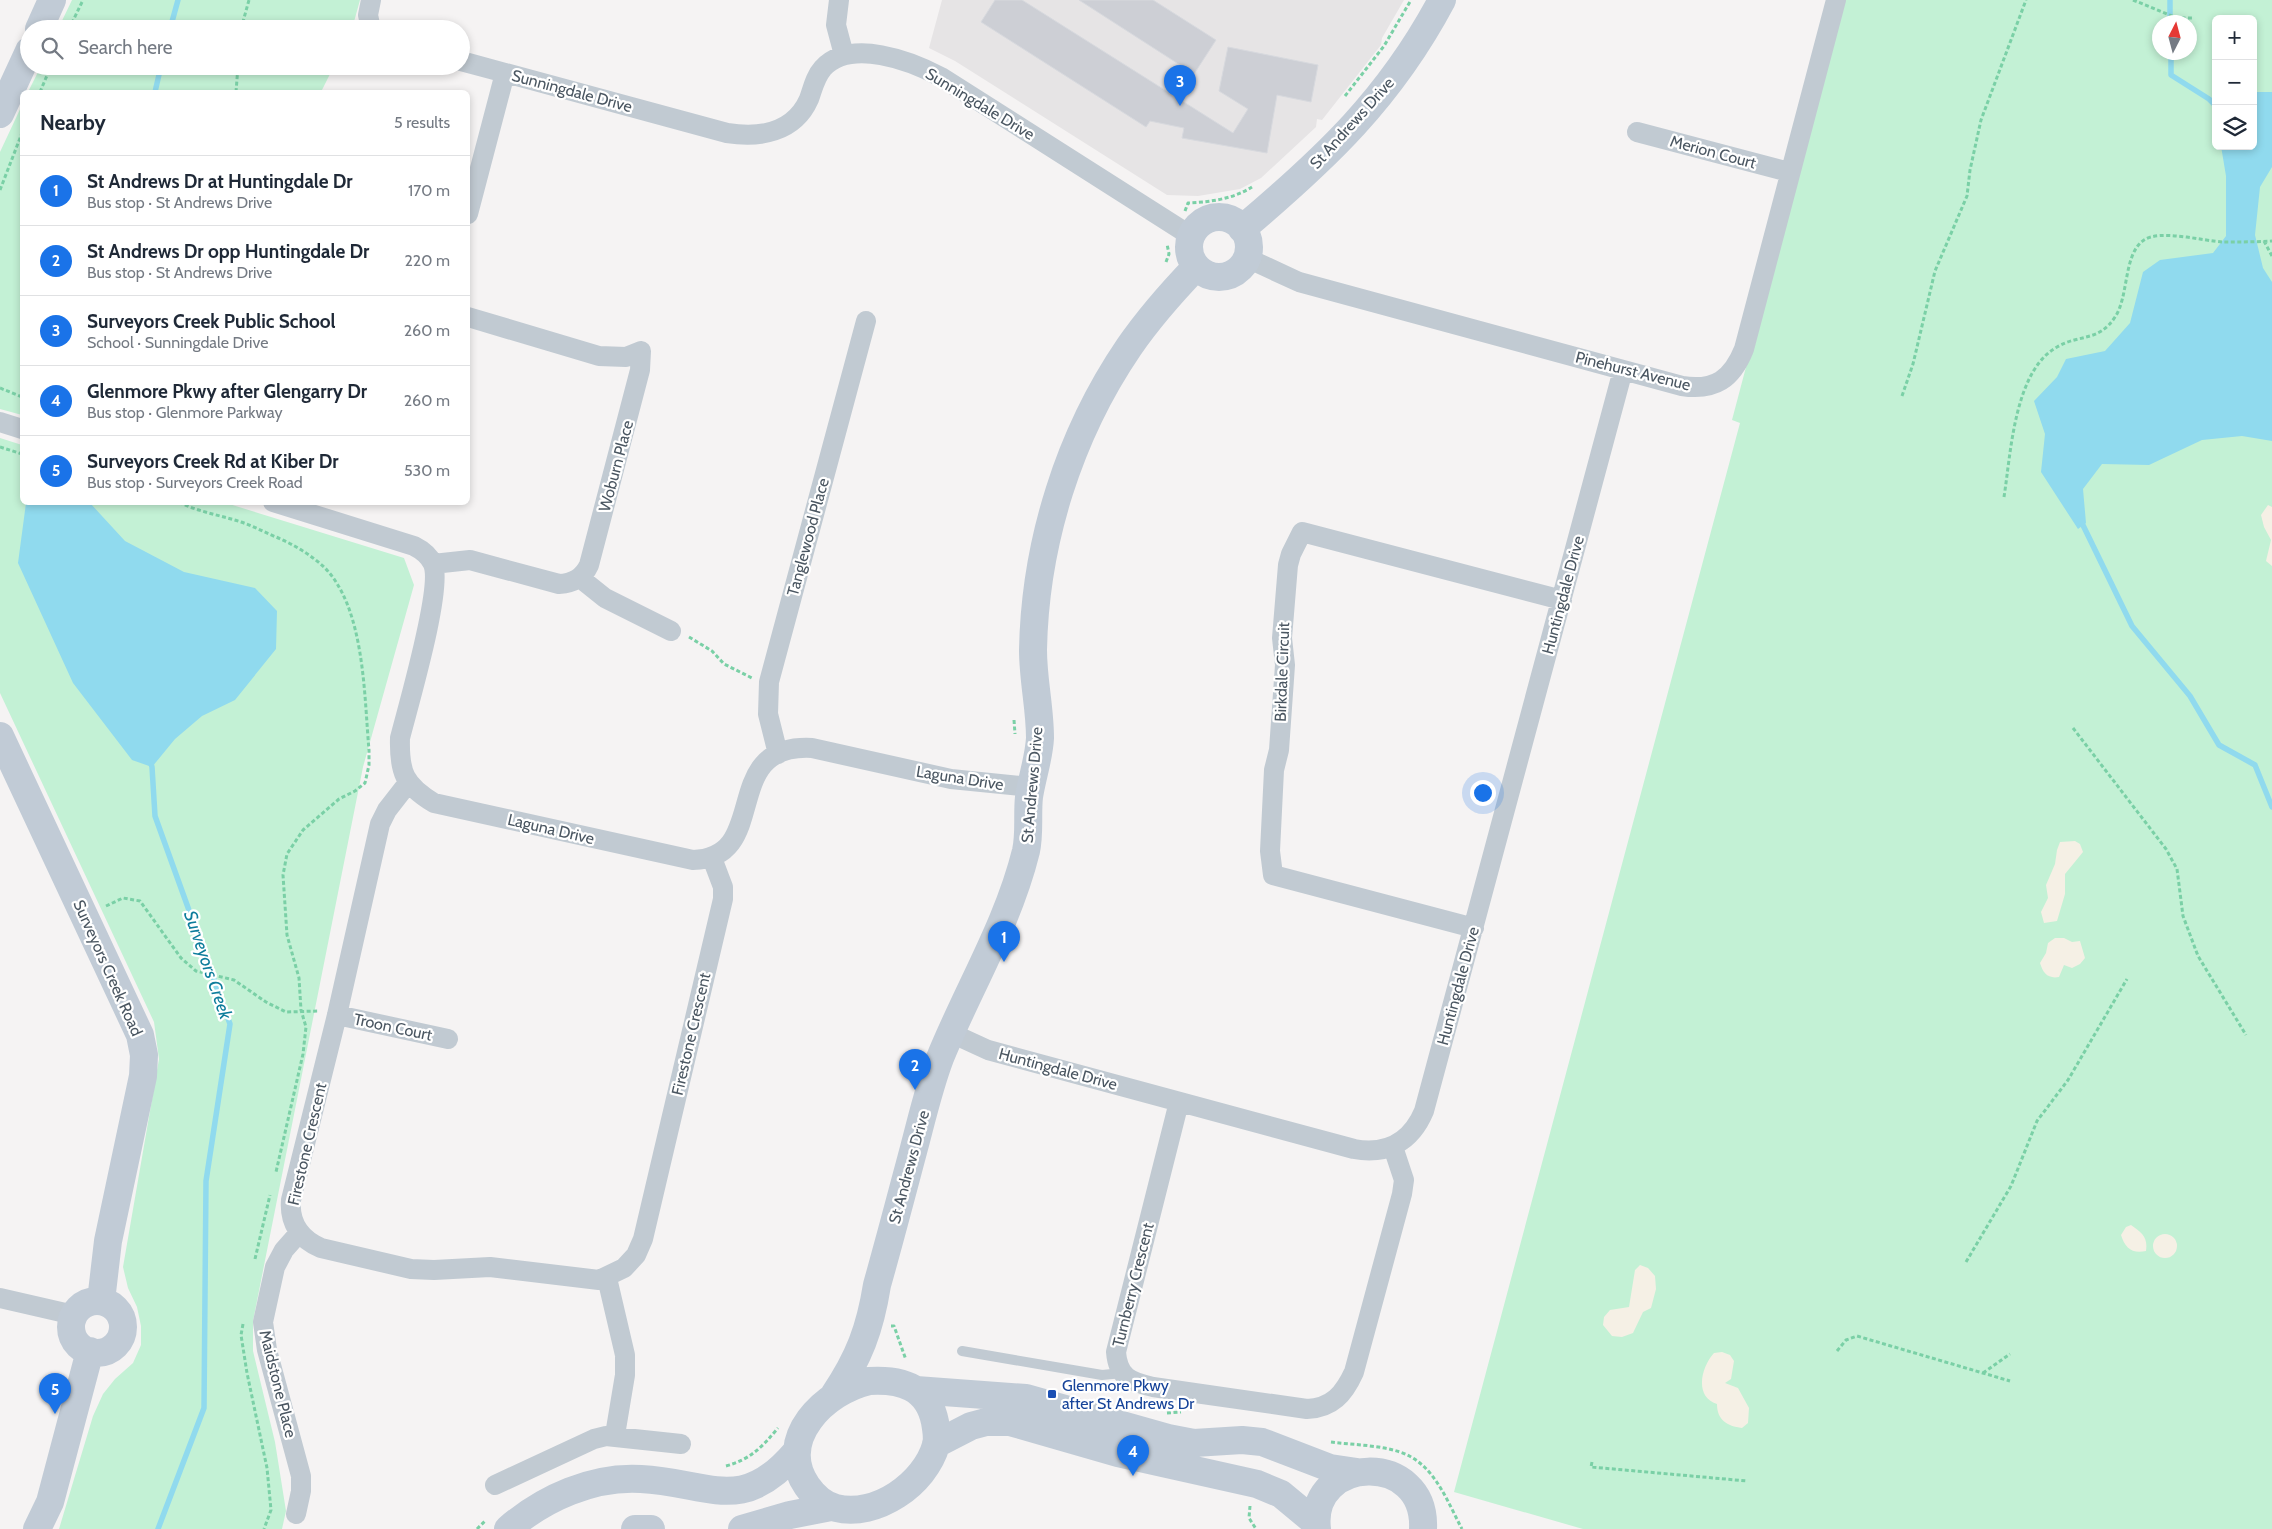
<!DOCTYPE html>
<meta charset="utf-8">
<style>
body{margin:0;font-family:Cabin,sans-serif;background:#f2f2f3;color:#1f2937}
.controls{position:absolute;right:15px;top:15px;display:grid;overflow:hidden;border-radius:8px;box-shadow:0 2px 8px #0003}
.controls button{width:45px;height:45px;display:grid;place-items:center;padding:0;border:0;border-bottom:1px solid #e0e1e3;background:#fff;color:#1f2937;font:25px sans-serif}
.compass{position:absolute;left:2152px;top:15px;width:45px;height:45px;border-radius:50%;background:#fff;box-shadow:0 2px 8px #0003;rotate:6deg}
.you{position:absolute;left:1482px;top:792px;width:18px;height:18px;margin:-12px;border:4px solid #fff;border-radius:50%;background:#1a73e8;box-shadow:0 0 0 8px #1a73e833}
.badge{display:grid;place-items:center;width:32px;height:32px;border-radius:50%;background:#1a73e8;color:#fff;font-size:16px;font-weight:700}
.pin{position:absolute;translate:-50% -41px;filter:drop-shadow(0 1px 2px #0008)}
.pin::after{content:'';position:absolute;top:26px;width:18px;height:15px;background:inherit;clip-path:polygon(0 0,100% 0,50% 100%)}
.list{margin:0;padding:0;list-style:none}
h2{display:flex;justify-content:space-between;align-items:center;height:65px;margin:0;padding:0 20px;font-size:21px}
h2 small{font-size:16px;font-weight:400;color:#747a83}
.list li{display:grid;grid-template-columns:32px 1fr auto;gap:15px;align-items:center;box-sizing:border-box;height:70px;padding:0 20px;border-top:1px solid #e0e1e3}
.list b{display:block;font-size:19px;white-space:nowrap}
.list p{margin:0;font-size:16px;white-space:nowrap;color:#747a83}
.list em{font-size:16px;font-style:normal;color:#747a83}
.icon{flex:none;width:28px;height:28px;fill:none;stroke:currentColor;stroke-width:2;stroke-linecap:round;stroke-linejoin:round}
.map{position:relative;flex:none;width:2272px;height:1529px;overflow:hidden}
.search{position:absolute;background:#fff;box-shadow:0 2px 8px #0003;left:20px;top:20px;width:450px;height:55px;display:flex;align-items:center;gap:12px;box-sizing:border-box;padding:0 18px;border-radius:28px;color:#747a83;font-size:19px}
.panel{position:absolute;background:#fff;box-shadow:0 2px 8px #0003;left:20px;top:90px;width:450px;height:415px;border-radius:8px}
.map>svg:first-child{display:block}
.education{fill:#e6e4e5}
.green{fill:#c3f1d5;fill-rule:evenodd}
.sand{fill:#f5f0e5}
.water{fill:#90daee}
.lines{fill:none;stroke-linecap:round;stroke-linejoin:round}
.stream{stroke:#90daee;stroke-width:5.5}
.building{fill:#cdcfd5;stroke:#d7d9de}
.path{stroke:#7ad0a6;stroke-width:3;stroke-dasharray:4 2.5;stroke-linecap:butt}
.lane{stroke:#c1cad2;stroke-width:10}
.street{stroke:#c1cad2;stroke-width:20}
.secondary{stroke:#c1cbd6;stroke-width:28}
.transit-dot{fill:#1a4fb4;stroke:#fff;stroke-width:2}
.labels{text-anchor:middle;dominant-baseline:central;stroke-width:4.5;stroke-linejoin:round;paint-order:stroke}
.street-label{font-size:16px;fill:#4a5661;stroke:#fff}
.transit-label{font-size:16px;fill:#164399;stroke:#fff;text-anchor:start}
.water-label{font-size:18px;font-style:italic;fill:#0c7c9b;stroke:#fff}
</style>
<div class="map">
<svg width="2272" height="1529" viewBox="0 0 2272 1529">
<rect width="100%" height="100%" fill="#f5f3f3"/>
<path class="education" d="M942,0H1404L1382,38L1381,45L1322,120L1317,119L1316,127L1261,178L1240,189L1198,196L1167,195L955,61L929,48Z"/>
<path class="green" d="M72,0H360L352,29H58Z
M1843,0H2272V1529H1583L1454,1492L1740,423L1732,420ZM2216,19H2253V146H2216ZM2160,22H2190V52H2160Z
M41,66H334L321,92H28Z
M22,105V415L0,409V152Z
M0,438L22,445V502L226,503L404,558L414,585L363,767L253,1321V1351L275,1442L286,1511L282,1529H59L93,1416L103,1394L115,1379L133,1363L141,1345V1326L137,1307L128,1288L123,1267L159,1059L154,1022L0,693Z"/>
<path class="sand" d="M2268,505L2272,507V566L2266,561L2271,540L2264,527L2261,515Z
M2075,841L2080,844L2083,852L2065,874V894L2057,921L2044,923L2041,912L2048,898L2046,885L2055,864L2057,850L2060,842Z
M2055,938H2064L2072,942L2080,941L2085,958L2080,964L2072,968L2064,965L2059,977C2048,979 2043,973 2040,963L2046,953L2048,943Z
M2131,1225C2142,1233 2148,1237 2146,1251C2132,1254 2125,1248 2121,1235L2126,1227Z
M2153 1246a12 12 0 1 1 24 0a12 12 0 1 1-24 0Z
M1640,1265L1648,1268L1655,1276L1656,1289L1651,1308L1643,1312L1633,1333L1622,1337L1612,1336L1603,1325L1604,1317L1610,1310L1629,1307L1635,1270Z
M1722,1352L1730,1355L1734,1361L1731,1379L1725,1383L1738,1388L1749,1408L1748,1423L1742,1428C1727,1426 1717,1420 1717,1404C1694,1397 1701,1367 1714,1353Z"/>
<path class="water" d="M2253,92H2272V167L2260,187L2255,235L2263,268L2272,282V441L2242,436L2202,440L2149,465L2102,464L2083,489L2086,523L2078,529L2041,472L2045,434L2034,401L2057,377L2066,359L2105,351L2130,323L2143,272L2160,260L2213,253L2226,236V176L2221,146H2253Z
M26,503H90L125,541L184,572L255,588L277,611L276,649L235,700L202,716L175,739L152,767L132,760L73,683L18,563Z"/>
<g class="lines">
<path class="stream" d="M2170,22V0
M170,29L178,0
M2171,52V75L2209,99L2216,106
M155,92L161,66
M2080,519L2132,626L2190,696L2219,745L2255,765L2272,807
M150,760L152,767L155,816L230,1024L206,1181L204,1408L158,1529"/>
</g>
<path class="building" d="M995,0H1022L1233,133L1248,109L1219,91L1228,47L1318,65L1311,102L1277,95L1267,153L1182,138L1184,128L1150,121L1146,127L981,22Z
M1079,0H1153L1216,40L1194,74Z"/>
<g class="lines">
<path class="path" d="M2133,0L2177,18H2194
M69,29L83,0
M241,29L249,0
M40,92L51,66
M236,92L238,66
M1345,96L1384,46L1411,0
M0,190L22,133
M1185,211L1188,203C1210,202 1233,199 1252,187
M2264,241L2272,256
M1166,262L1169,254L1167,244
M0,388L22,397
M1902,396L1913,364L1935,271L1967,196L1970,170L1981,120L2026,0
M0,447L22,454
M2004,497C2011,453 2014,371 2057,347C2079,334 2099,342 2115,317C2129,297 2123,254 2144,240C2160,229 2203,241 2223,242C2239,242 2256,242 2272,241
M179,502C198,512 220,515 241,522C253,526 264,532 276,537C293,544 311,555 324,567C365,608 364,695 369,750V765L365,783L355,791L339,799L303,830L287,854L283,875L287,935L299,978L301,1010L306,1027L303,1054L276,1172
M689,637L712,651L724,664L752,678
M1014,720L1015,734
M2073,728L2166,849L2177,869L2183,916L2198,956L2246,1035
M106,906L123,898L140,901L181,958L196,971L234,980L266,1002L286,1012L318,1011
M255,1259L270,1195
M1966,1262L2011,1186L2037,1121L2068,1080L2127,979
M243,1324L241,1335L247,1373L267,1468L271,1510L264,1529
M891,1326H894L906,1360
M1837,1351L1846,1340L1857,1336L2010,1381
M1983,1373L2010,1354
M1167,1413L1181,1412
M1331,1442C1354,1445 1379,1445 1400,1452C1434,1463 1447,1501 1462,1529
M1592,1462L1591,1467L1747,1481
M726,1466C751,1459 762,1447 778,1428
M1250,1506L1249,1518L1256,1529
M477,1529L485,1521"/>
<path class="lane" d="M962,1351L1102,1375L1123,1373"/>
<path class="street" d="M839,0L836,25L844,55
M371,29L368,15L371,0
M461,61L727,133C759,138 794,133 809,99C813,88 815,77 823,68C851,38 911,61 941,77L1191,236
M1637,132L1789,172
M468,214L505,73
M1247,258L1299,282L1682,386C1715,391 1732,379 1744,349L1836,0
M0,422L22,429
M273,502L414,546C422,550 429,555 433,564C443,588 408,706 400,738C399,772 404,785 434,803L693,860C773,858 717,743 812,748L951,779L1031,787
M433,564L470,560L559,584C573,583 583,578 589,565L640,370L641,351L626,357L599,356L468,317
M580,578L605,598L671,631
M778,754L768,714L769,682L866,321
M408,783L387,810L380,824L337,1015L291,1200C289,1223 300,1239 321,1248L411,1269L434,1270L490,1267L599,1280L624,1268L636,1255L643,1239L723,899V887L712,858
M1474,928L1273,875L1270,851L1274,770L1279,750L1285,665L1282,638L1288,565L1291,554L1302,532L1562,600
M337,1015L448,1039
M951,1033L988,1050L1354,1149C1387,1155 1411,1142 1424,1111L1623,370
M1179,1102L1116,1352C1118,1377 1130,1382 1153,1387L1307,1409C1332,1408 1344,1394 1354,1372L1402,1194L1404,1180L1393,1147
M607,1278L625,1355V1375L615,1435
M0,1298L74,1315
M495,1485L594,1439L606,1436L681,1444
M296,1514L301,1491V1476L267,1350L263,1322L275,1267L284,1250L299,1233"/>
<path class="secondary" d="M39,29L52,0
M0,114L29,51
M1189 247a30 30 0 1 1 60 0a30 30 0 1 1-60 0Z
M1242,229C1326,158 1390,98 1442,0
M0,736L140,1035L144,1055L143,1076L108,1241L101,1301
M71 1327a26 26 0 1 1 52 0a26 26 0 1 1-52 0Z
M869,1381C901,1379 928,1387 935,1422C936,1429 938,1438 936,1445C925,1484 876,1518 836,1508C823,1505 814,1496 807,1486C775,1439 825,1391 869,1381Z
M916,1390L1026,1398L1168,1438L1194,1443L1242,1440L1262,1442L1330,1468L1357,1472
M834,1395C859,1358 870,1329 877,1285C890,1239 902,1193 914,1148C922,1118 929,1087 940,1058C968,989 1008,924 1026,851C1030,833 1027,815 1029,797C1032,777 1039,758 1040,738C1040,708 1033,680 1033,650C1035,543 1069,435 1129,347C1149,318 1172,292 1196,267
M936,1444L971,1426L986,1422H1010L1118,1453L1257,1484L1281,1494L1316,1523
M37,1529L50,1502L90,1351
M508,1529C544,1498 593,1476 641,1479C708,1482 741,1516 795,1453
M635,1529H651
M742,1529L790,1515L831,1507
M1317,1529C1308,1455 1427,1450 1423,1529"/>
</g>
<rect class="transit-dot" x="1047" y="1389" width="10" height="10" rx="2.5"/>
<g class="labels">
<g class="street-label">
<text transform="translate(572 91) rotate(15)">Sunningdale Drive</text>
<text transform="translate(980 104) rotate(31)">Sunningdale Drive</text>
<text transform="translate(1352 123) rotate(-48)">St Andrews Drive</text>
<text transform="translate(1713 152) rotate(15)">Merion Court</text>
<text transform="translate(1633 371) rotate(14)">Pinehurst Avenue</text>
<text transform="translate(616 466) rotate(-75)">Woburn Place</text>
<text transform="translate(808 537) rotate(-75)">Tanglewood Place</text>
<text transform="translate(1563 595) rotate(-75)">Huntingdale Drive</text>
<text transform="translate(1282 672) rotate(-88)">Birkdale Circuit</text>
<text transform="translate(960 778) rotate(9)">Laguna Drive</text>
<text transform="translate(1032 785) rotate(-85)">St Andrews Drive</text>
<text transform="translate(551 829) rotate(13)">Laguna Drive</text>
<text transform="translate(108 968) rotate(66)">Surveyors Creek Road</text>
<text transform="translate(1458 986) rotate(-75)">Huntingdale Drive</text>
<text transform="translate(393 1027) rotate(12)">Troon Court</text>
<text transform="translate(691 1034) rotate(-77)">Firestone Crescent</text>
<text transform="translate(1058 1069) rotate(15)">Huntingdale Drive</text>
<text transform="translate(307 1144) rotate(-77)">Firestone Crescent</text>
<text transform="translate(909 1167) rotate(-75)">St Andrews Drive</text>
<text transform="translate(1133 1285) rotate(-76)">Turnberry Crescent</text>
<text transform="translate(278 1384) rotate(76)">Maidstone Place</text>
</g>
<g class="transit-label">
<text x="1062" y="1385">Glenmore Pkwy<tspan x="1062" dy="18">after St Andrews Dr</tspan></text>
</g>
<g class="water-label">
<text transform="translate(208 965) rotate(71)">Surveyors Creek</text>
</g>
</g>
</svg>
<div class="controls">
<button>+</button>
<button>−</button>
<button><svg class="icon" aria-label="layers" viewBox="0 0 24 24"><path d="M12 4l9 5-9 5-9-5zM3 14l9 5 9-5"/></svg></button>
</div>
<svg class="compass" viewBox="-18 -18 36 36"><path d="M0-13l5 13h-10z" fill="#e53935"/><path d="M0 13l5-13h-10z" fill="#747a83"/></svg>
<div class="you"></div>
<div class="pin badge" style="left:1004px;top:962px">1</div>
<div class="pin badge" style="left:915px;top:1090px">2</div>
<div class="pin badge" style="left:1180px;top:106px">3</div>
<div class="pin badge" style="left:1133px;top:1476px">4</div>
<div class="pin badge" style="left:55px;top:1414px">5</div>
<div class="search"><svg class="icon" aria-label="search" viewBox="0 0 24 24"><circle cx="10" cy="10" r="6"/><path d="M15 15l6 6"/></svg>Search here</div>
<section class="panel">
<h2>Nearby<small>5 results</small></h2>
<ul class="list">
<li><span class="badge">1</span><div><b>St Andrews Dr at Huntingdale Dr</b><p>Bus stop · St Andrews Drive</p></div><em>170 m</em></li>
<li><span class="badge">2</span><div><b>St Andrews Dr opp Huntingdale Dr</b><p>Bus stop · St Andrews Drive</p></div><em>220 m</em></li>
<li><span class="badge">3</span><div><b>Surveyors Creek Public School</b><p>School · Sunningdale Drive</p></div><em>260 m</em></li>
<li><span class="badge">4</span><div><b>Glenmore Pkwy after Glengarry Dr</b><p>Bus stop · Glenmore Parkway</p></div><em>260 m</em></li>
<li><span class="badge">5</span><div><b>Surveyors Creek Rd at Kiber Dr</b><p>Bus stop · Surveyors Creek Road</p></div><em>530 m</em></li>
</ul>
</section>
</div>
